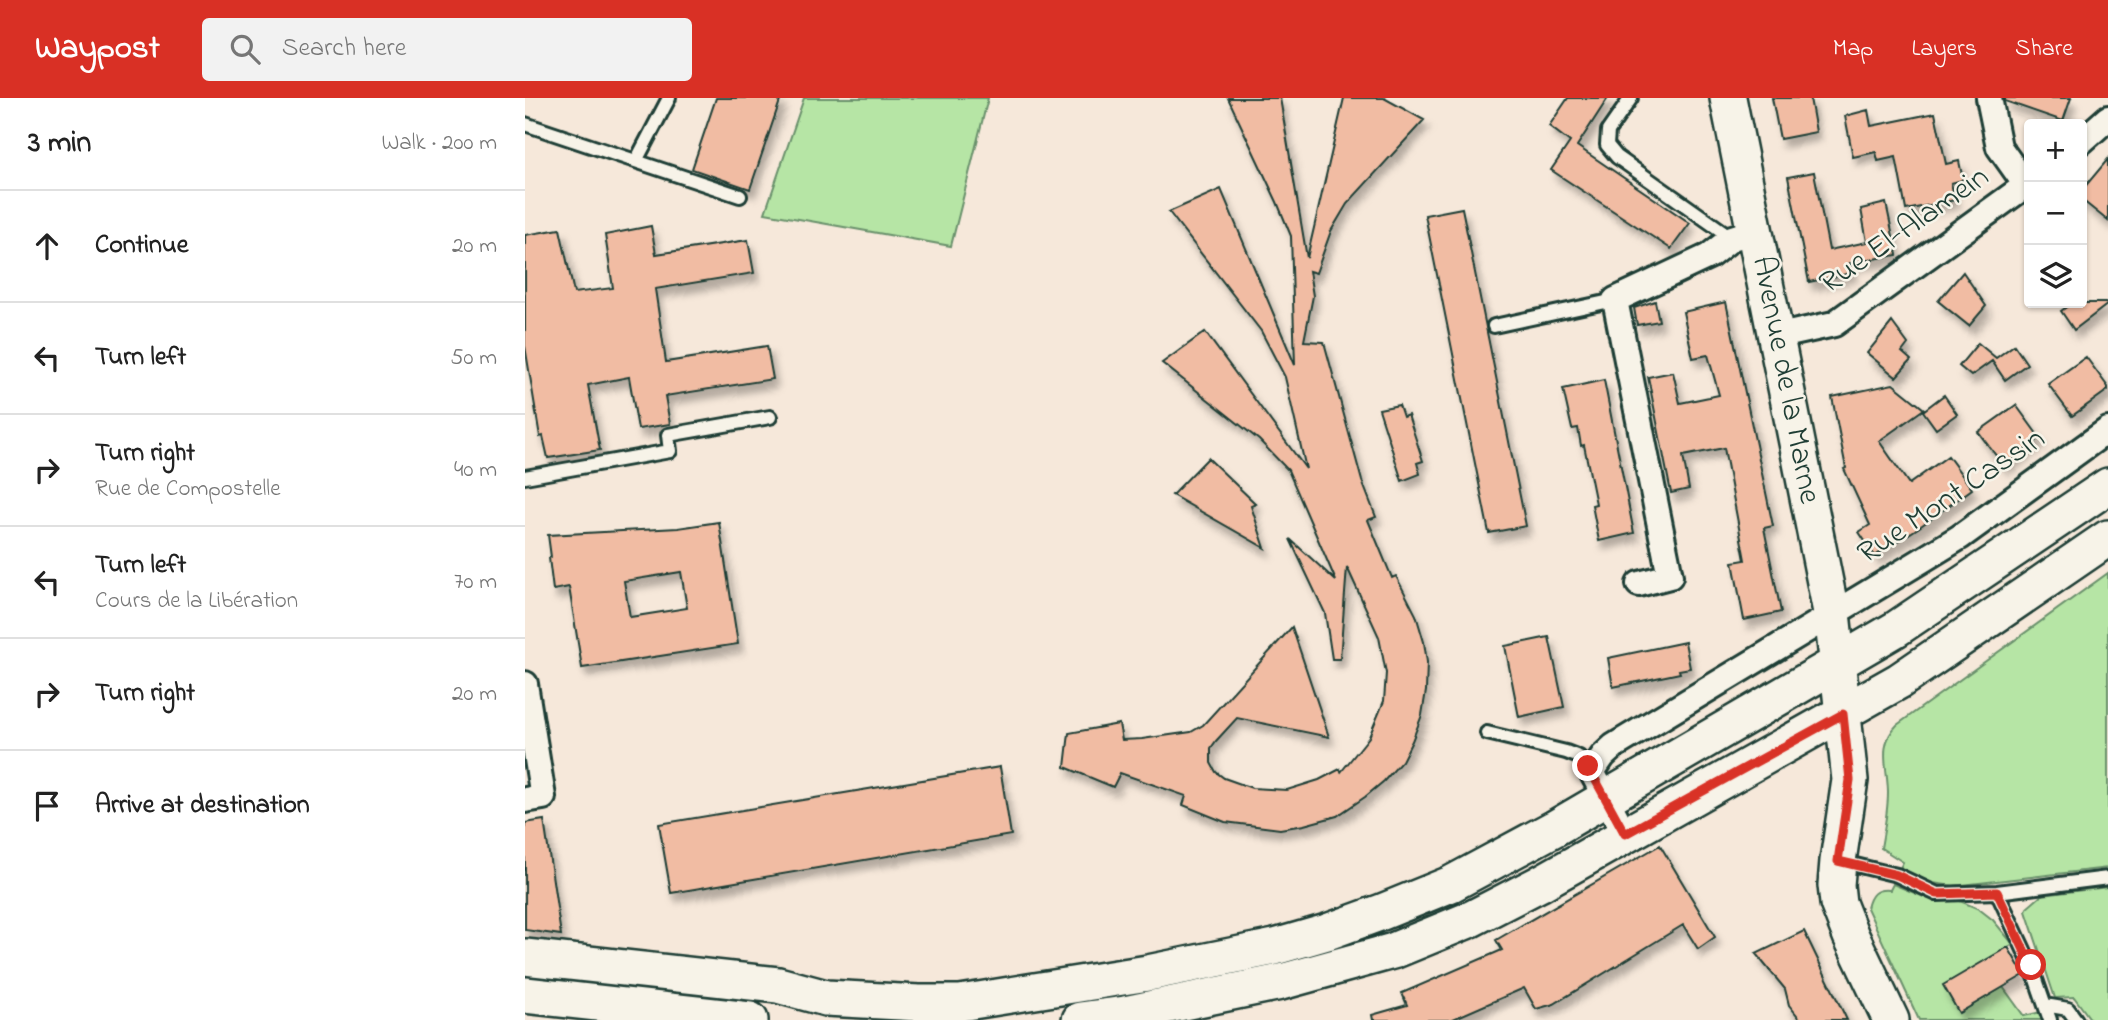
<!DOCTYPE html>
<meta charset="utf-8">
<style>
body{margin:0;font-family:"Indie Flower",sans-serif;background:#f2f2f2;color:#222}
.controls{position:absolute;right:21px;top:21px;display:grid;overflow:hidden;border-radius:7px;box-shadow:0 2px 5px #0004}
.controls button{width:63px;height:63px;display:grid;place-items:center;padding:0;border:0;border-bottom:2px solid #e0e0e0;background:#fff;color:#222;font:35px sans-serif}
.stop{position:absolute;width:21px;height:21px;margin:-16px;border:5px solid #d93025;border-radius:50%;background:#fff}
.stop.end{background:#d93025;border-color:#fff;box-shadow:0 2px 7px #0008}
.list{margin:0;padding:0;list-style:none}
h2{display:flex;justify-content:space-between;align-items:center;height:91px;margin:0;padding:0 28px;font-size:30px}
h2 small{font-size:23px;font-weight:400;color:#767676}
.list li{display:grid;grid-template-columns:46px 1fr auto;gap:21px;align-items:center;box-sizing:border-box;height:112px;padding:0 28px;border-top:2px solid #e0e0e0}
.list b{display:block;font-size:26px;white-space:nowrap}
.list p{margin:0;font-size:23px;white-space:nowrap;color:#767676}
.list em{font-size:23px;font-style:normal;color:#767676}
.icon{flex:none;width:38px;height:38px;fill:none;stroke:currentColor;stroke-width:2;stroke-linecap:round;stroke-linejoin:round}
.map{position:relative;flex:none;width:1583px;height:922px;overflow:hidden}
header{display:flex;align-items:center;gap:42px;box-sizing:border-box;height:98px;padding:0 35px;background:#d93025;color:#fff}
header strong{font-size:33px}
nav{display:flex;gap:38px;margin-inline-start:auto;font-size:24px}
.search{width:490px;height:63px;background:#f2f2f2;display:flex;align-items:center;gap:18px;box-sizing:border-box;padding:0 24px;border-radius:7px;color:#767676;font-size:26px}
main{display:flex}
aside{flex:1;background:#fff}
.map>svg:first-child{display:block}
.green{fill:#b6e5a5;stroke:#6a916c;stroke-width:2}
.building{fill:#f1bca3;stroke:#1f3d34;stroke-width:2;fill-rule:evenodd;filter:url(#shadow)}
.lines{fill:none;stroke-linecap:round;stroke-linejoin:round}
.lane-casing{stroke:#1f3d34;stroke-width:18}
.street-casing{stroke:#1f3d34;stroke-width:30}
.secondary-casing{stroke:#1f3d34;stroke-width:40}
.lane{stroke:#f7f3e8;stroke-width:12}
.street{stroke:#f7f3e8;stroke-width:24}
.secondary{stroke:#f7f3e8;stroke-width:35}
.route{stroke:#d93025;stroke-width:9}
.labels{text-anchor:middle;dominant-baseline:central;stroke-width:5;stroke-linejoin:round;paint-order:stroke}
.street-label{font-size:32px;fill:#1f3d34;stroke:#f7f3e8}
</style>
<header>
<strong>Waypost</strong>
<div class="search"><svg class="icon" aria-label="search" viewBox="0 0 24 24"><circle cx="10" cy="10" r="6"/><path d="M15 15l6 6"/></svg>Search here</div>
<nav><a>Map</a><a>Layers</a><a>Share</a></nav>
</header>
<main>
<aside>
<h2>3 min<small>Walk · 200 m</small></h2>
<ul class="list">
<li><svg class="icon" aria-label="ahead" viewBox="0 0 24 24"><path d="M12 20V5M6 11l6-6 6 6"/></svg><div><b>Continue</b></div><em>20 m</em></li>
<li><svg class="icon" aria-label="left" viewBox="0 0 24 24"><path d="M17 20v-9H6M10 6l-5 5 5 5"/></svg><div><b>Turn left</b></div><em>50 m</em></li>
<li><svg class="icon" aria-label="right" viewBox="0 0 24 24"><path d="M7 20v-9h11M14 6l5 5-5 5"/></svg><div><b>Turn right</b><p>Rue de Compostelle</p></div><em>40 m</em></li>
<li><svg class="icon" aria-label="left" viewBox="0 0 24 24"><path d="M17 20v-9H6M10 6l-5 5 5 5"/></svg><div><b>Turn left</b><p>Cours de la Libération</p></div><em>70 m</em></li>
<li><svg class="icon" aria-label="right" viewBox="0 0 24 24"><path d="M7 20v-9h11M14 6l5 5-5 5"/></svg><div><b>Turn right</b></div><em>20 m</em></li>
<li><svg class="icon" aria-label="arrive" viewBox="0 0 24 24"><path d="M6 21V4h12l-3 4 3 4H6"/></svg><div><b>Arrive at destination</b></div></li>
</ul>
</aside>
<div class="map">
<svg width="1583" height="922" viewBox="0 0 1583 922">
<defs>
<filter id="shadow"><feDropShadow dx="4.5" dy="8" stdDeviation="3.5" flood-color="#0004"/></filter>
</defs>
<rect width="100%" height="100%" fill="#f6e8da"/>
<filter id="ink" filterUnits="userSpaceOnUse"><feTurbulence type="fractalNoise" baseFrequency=".0143" numOctaves="2"/><feDisplacementMap in="SourceGraphic" scale="14" xChannelSelector="R" yChannelSelector="G"/><feConvolveMatrix kernelMatrix="1 2 1 2 8 2 1 2 1" color-interpolation-filters="sRGB"/></filter>
<g filter="url(#ink)">
<path class="green" d="M279,0H463L426,148L240,115Z
M1583,475V770L1428,788L1401,784L1375,770L1378,764L1356,750C1359,732 1363,713 1363,695C1363,670 1352,647 1372,627Z
M1368,786L1404,801L1435,803L1454,811L1468,822L1488,846L1419,887L1434,915L1478,889L1499,918L1516,914L1518,922H1394L1342,810C1345,797 1350,790 1365,792Z
M1583,789V922H1566L1549,899L1530,900L1501,813L1502,810L1517,797Z"/>
<path class="building" d="M191,0H256L225,91L167,71Z
M703,0H755L782,160L819,0H859L899,22L822,106L806,133L791,175L784,173L788,198L779,243L799,244L837,383L851,419L843,422L867,480L871,478L891,517L899,544L902,564L901,593L897,617L887,643L877,663L859,683L840,699L812,718L779,727L755,731L700,724L658,707L661,698L595,675L588,689L540,669L544,635L594,626L597,642L617,641L666,634L678,627L767,529L804,639L712,620L691,643L686,650V665L691,674L699,680L727,690L762,692L794,682L815,671L816,674L844,639L859,603L861,575L854,539L822,469L815,561H807L800,515L765,441L811,483L763,372L734,342L637,265L680,234L781,371L760,279L736,233L644,114L696,91L770,267L766,138L752,104Z
M1043,0H1083L1052,48L1165,125L1146,151L1026,72L1045,44L1024,28Z
M1247,0H1285L1291,34L1255,41Z
M1480,0H1546L1538,23L1480,3Z
M1343,12L1346,28L1410,15L1421,66L1434,63L1438,82L1426,85L1430,102L1381,112L1371,59L1353,63L1351,54L1328,59L1320,18Z
M1583,61V123L1557,102V92Z
M1289,74L1304,152L1342,144L1336,111L1361,105L1372,157L1325,165L1327,175L1284,184L1263,79Z
M937,110L1001,428L964,435L900,117Z
M126,128L131,156L223,142L229,175L130,191L141,264L242,248L248,281L140,298L145,326L113,331L104,279L63,287L75,352L23,360L18,338L15,339L0,248V137L35,131L49,195L88,190L80,137Z
M1438,174L1461,208L1444,228L1413,203Z
M1130,203L1134,223L1112,227L1109,210Z
M1201,204L1248,428L1239,430L1256,514L1219,522L1208,464L1220,462L1199,350L1158,358L1164,391L1146,395L1123,279L1148,274L1155,305L1194,297L1183,257L1168,260L1158,214Z
M1547,205H1583V206L1549,232L1536,213Z
M1367,224L1383,246L1377,254L1386,262L1371,279L1342,255Z
M1453,245L1471,260L1489,247L1502,266L1480,282L1467,263L1446,278L1434,268Z
M1561,259L1583,289V292L1547,318L1523,286Z
M1079,282L1109,435L1074,443L1067,407L1071,406L1059,347L1056,348L1053,330L1047,331L1038,291Z
M1368,286L1399,311L1354,343L1384,386L1423,358L1447,391L1393,430L1350,458L1334,434L1345,427L1319,371L1321,370L1307,299Z
M1419,297L1432,316L1411,331L1398,313Z
M874,307L878,319L883,317L898,363L892,365L895,376L877,383L854,311Z
M1491,307L1515,340L1479,368L1453,334Z
M683,360L731,406L726,408L740,450L647,397Z
M194,424L213,546L57,570L44,489L28,492L24,460L26,459L23,437L153,430ZM156,474L162,510L105,519L99,483Z
M1024,539L1039,609L994,619L980,548Z
M1160,544L1165,570L1154,572L1155,575L1088,589L1083,560Z
M475,669L486,737L146,795L134,726Z
M19,722L36,837L0,832V725Z
M1135,747L1190,839L1173,851L1158,827L1029,906L1011,911L999,890L926,922H848L847,917L882,907L877,895L977,852L971,842Z
M1279,833L1322,922H1276L1264,907L1260,891L1231,856Z
M1483,849L1499,877L1434,915L1418,887Z"/>
<g class="lines">
<defs>
<path id="lane" d="M1106,0L1083,33L1082,47L1092,59L1207,140
M0,26L215,98
M111,63L144,0
M969,228L1090,202
M0,379L145,353L143,337L245,319
M962,635L1041,654L1054,659L1067,674
M1314,763L1372,777L1412,796L1472,794L1583,780
M1472,794L1506,867L1525,922
M1520,907L1543,911L1551,922"/>
<path id="street" d="M1464,0L1474,49L1501,87
M1557,43L1583,20
M1250,239L1309,226L1504,85
M1114,486L1145,478L1090,202L1184,158L1207,140L1230,133
M0,586L18,699L0,702
M1100,736L1067,674L1078,658L1089,648L1399,461L1435,439L1583,332"/>
<path id="secondary" d="M1203,0L1308,524L1325,682L1313,763L1311,787L1313,805L1326,838L1366,922
M0,859L253,887L301,900L394,905H435L623,875L750,849L802,834L857,814L926,786L1030,730L1371,531L1583,388
M0,897L225,922
M555,922L600,916L756,884L868,853L946,821L1014,786L1374,583L1583,440"/>
</defs>
<use href="#lane" class="lane-casing"/>
<use href="#street" class="street-casing"/>
<use href="#secondary" class="secondary-casing"/>
<use href="#lane" class="lane"/>
<use href="#street" class="street"/>
<use href="#secondary" class="secondary"/>
</g>
</g>
<g class="lines" filter="url(#ink)">
<path class="route" d="M1063,668L1100,736L1318,616L1325,682L1313,763L1372,777L1412,796L1472,794L1506,867"/>
</g>
<g class="labels">
<g class="street-label">
<text transform="translate(1380 133) rotate(-35)">Rue El-Alamein</text>
<text transform="translate(1260 282) rotate(79)">Avenue de la Marne</text>
<text transform="translate(1427 399) rotate(-34)">Rue Mont Cassin</text>
</g>
</g>
</svg>
<div class="controls">
<button>+</button>
<button>−</button>
<button><svg class="icon" aria-label="layers" viewBox="0 0 24 24"><path d="M12 4l9 5-9 5-9-5zM3 14l9 5 9-5"/></svg></button>
</div>
<div class="stop" style="left:1506px;top:867px"></div>
<div class="stop end" style="left:1063px;top:668px"></div>
</div>
</main>
